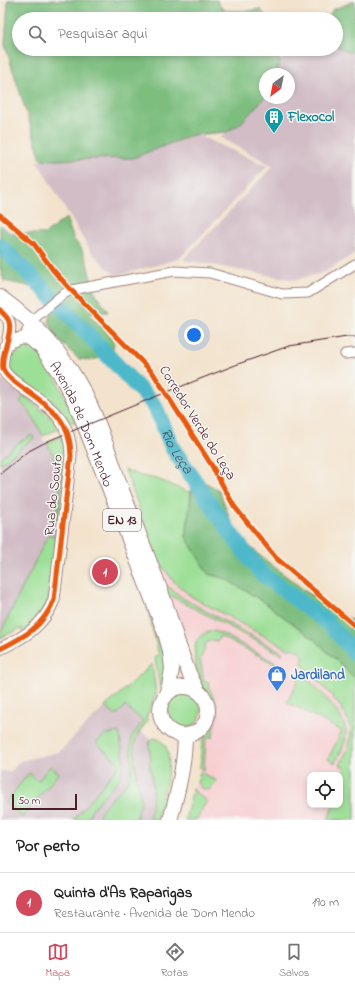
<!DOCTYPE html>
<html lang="pt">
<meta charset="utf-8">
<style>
body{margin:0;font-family:"Indie Flower",sans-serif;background:#f2f2f2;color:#222}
.controls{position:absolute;right:12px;bottom:12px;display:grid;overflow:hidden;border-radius:8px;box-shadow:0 2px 6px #0003}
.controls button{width:36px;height:36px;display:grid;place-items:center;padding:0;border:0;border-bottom:1px solid #e0e0e0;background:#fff;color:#222;font:20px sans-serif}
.compass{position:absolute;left:259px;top:68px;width:36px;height:36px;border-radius:50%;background:#fff;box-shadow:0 2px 6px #0003;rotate:212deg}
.scale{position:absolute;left:12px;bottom:10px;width:65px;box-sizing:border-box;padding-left:4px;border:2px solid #4a1f2b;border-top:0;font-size:11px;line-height:14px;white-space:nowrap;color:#4a1f2b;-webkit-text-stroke:3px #f6f6f2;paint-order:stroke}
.you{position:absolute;left:194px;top:335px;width:14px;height:14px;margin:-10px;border:3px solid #fff;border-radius:50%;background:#1a73e8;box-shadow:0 0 0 6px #1a73e833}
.badge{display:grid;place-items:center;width:26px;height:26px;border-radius:50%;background:#d1495b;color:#fff;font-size:13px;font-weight:700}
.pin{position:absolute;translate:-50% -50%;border:2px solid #fff;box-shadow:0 1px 4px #0006}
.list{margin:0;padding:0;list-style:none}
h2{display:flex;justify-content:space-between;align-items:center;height:52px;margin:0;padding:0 16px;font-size:17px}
h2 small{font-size:13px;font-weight:400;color:#767676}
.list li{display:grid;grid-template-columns:26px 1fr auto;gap:12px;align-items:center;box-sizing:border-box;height:60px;padding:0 16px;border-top:1px solid #e0e0e0}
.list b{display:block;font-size:15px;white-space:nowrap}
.list p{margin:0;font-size:13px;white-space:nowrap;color:#767676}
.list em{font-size:13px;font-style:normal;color:#767676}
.icon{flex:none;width:22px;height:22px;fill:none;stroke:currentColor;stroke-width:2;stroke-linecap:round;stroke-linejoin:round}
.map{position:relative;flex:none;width:355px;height:820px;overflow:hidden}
.search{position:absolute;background:#fff;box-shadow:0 2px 6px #0003;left:12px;right:12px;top:12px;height:44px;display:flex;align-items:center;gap:10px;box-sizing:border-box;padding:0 14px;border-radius:22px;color:#767676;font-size:15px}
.sheet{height:112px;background:#fff}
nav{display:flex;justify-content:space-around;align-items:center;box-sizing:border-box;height:56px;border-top:1px solid #e0e0e0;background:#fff;font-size:11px;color:#767676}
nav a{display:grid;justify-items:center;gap:2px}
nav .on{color:#d1495b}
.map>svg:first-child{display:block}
.built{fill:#f7cfd1;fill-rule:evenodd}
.industrial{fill:#d2bdc6}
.green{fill:#9cdf96;stroke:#737f60}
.forest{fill:#7dbe7f;stroke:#646e55}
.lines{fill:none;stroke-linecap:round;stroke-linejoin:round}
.river{stroke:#4db8ca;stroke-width:16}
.minor-casing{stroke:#9e817c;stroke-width:11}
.tertiary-casing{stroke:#9e817c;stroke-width:13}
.primary-casing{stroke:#9e817c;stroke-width:16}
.minor{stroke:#fff;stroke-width:9}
.tertiary{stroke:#fff;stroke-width:11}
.primary{stroke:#fff;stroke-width:14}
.tram{stroke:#4a1f2b;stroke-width:1}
.cycleway-casing{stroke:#f6f6f2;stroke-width:8}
.cycleway{stroke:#e8590c;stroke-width:5}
.labels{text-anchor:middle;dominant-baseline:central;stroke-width:3;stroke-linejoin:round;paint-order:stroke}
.shield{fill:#f6f6f2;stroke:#7e6067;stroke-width:1}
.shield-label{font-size:13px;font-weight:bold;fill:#4a1f2b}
.culture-label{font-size:14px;font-weight:bold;fill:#0d838f;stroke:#f6f6f2;text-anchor:start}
.street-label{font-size:14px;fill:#4a1f2b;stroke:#f6f6f2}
.shop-label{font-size:14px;font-weight:bold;fill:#366cbe;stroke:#f6f6f2;text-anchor:start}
.water-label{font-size:15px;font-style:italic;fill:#4b5563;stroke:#f6f6f2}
</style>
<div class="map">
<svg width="355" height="820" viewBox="0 0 355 820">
<rect width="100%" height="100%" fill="#f6f6f2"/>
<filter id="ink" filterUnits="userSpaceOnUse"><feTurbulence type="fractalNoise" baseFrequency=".025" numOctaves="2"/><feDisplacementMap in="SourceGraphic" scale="8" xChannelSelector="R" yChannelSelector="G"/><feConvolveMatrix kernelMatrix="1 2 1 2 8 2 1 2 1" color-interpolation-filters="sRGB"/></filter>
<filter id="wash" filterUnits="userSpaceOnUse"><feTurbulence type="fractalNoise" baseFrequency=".012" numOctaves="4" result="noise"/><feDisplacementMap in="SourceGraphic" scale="16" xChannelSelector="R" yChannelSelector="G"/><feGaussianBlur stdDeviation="0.9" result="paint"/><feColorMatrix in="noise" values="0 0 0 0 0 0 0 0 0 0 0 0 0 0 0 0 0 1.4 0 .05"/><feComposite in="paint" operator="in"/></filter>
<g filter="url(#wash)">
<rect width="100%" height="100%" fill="#f3e3cd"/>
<path class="built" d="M158,560L274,624L355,702L345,793L335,820H185L193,789L198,779L205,731L212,720L213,705L208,694L202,687L195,656L196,643L183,638L165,586ZM310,775H340V805H310Z"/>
<path class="industrial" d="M355,7V253L325,272L295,280L183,260L273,166L220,137L240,124L265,97V98H289V74H277L280,61L298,49H336V19Z
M191,132L267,166L179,259L116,276L91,252L37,161L143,149Z
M1,379L50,416L60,428L42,436L45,444L64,435L60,521L40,614L28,624L0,638V464L33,438H27L0,458Z
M128,686L148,721L140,731L164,749L151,820H0V771H11L20,761L59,752L87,724Z"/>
<path class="green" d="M25,344L38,352L58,382L76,421L72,423L56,405L14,375L7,365L10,350L14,345Z
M24,396L54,420L60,428L43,436L30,412L20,402Z
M32,435L34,438L0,464V458L18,443Z
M64,435L67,452L49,599L46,606L38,616L40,618L23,632L21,628L0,638V634L48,535L55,536L61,477L57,464L47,443Z
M125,470L141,476L157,479L188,492L191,491L186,537L208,574L226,579L264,602L315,640L355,678V820H328L333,805H340V784L345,768L340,765C345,755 351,745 351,733C351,710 317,681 302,664C306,654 299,647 288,649L192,597L174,582L158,560Z
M166,585L184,599L282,652L283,654H281L167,594Z
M143,592H144L166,657L163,681L160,690L155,658L159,655Z
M213,631L223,634L278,664L281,667L220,636L217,641L211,640L205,644L204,651L200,659L204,682H209L210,690L216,703L217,714L214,726L213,737H206L204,770L200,768C201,757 201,743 205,732C208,725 213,720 213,712C213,701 208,697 202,688C200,684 200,678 198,673C194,657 189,634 213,631Z
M152,664L156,694L146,718L148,721C138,732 131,742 136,757L134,759L137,775L135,776L136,781L138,780L141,800L137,818L136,820H98C100,804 122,793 129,778C135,764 129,752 131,738L143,721L125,706L116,716L105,707Z
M302,673C316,688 345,713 346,733C346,744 340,753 335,763L328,759L342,731L287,702Z
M167 711a17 17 0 1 1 34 0a17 17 0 1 1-34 0Z
M119,732L124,761L121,774L118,780L92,809L88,820H74L120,764L96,743L105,735Z
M154,738C183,743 161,801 156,818V820H149C152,806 154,792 152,778C152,771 148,765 151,759L149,747L150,741Z
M50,766L59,773L22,817L5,803L29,773L38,781Z
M200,772L217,781L209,790L202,789L197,783Z
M193,789L197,794L207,801L196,820H185Z"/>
<path class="forest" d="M8,0H217L219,5L226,11H246L260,9L268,19H19V49H274L280,61L277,74H265V97L240,124L227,132L192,135L133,158L53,160L41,159L5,45Z
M355,1V50L349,53L336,45V19H328L332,10Z
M66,218L74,240L81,248L87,262L93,289L108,312L88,313L105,330L114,343L111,356L90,360L79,359L57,339L49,322L51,310C36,284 32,287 4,281L0,267V225L10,233L45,234Z
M202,481L219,490L235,532L259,555L304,590L336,612L355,622V678L315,640L264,602L226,579L208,574L186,537L192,488Z"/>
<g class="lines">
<path class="river" id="s1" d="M0,246L5,250L84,330L155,406L173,449L234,538L261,573L328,623L355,653"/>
</g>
</g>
<g filter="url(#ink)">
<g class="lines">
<defs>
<path id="minor" d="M30,322L62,295L71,290L174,271L210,273L282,294L308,293L355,264
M345,354L355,353"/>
<path id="tertiary" d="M0,310C3,314 8,317 9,322C13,335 0,353 3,369C6,377 14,381 20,386C48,406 71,418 71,456L54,600C43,627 24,637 0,649
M5,346C19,337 23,334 37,346"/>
<g id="primary">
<path d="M0,297C35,322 65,356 85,394C101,425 111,460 123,493C137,529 151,564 164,600C175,631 182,663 198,691"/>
<path id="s2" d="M29,332L34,337L60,374L76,404L117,508L165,633L170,651L172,669L169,686L165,697"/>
<circle cx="184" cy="711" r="24"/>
<path d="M170,820C178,793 185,763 185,735"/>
</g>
</defs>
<use href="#minor" class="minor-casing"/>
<use href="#tertiary" class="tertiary-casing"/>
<use href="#primary" class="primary-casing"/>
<use href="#minor" class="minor"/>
<use href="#tertiary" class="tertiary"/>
<use href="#primary" class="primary"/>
<path class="tram" d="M0,474L27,452L48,441L157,396L238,364L289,346L347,337H355"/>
<defs>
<path id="cycleway" d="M0,215L34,244L53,270L71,290L153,373L212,466L234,506L276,558L355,626
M0,310C3,314 8,317 9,322C13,335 0,353 3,369C6,377 14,381 20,386C48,406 71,418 71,456L54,600C43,627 24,637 0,649"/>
</defs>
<use href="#cycleway" class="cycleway-casing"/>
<use href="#cycleway" class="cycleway"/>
</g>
</g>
<defs>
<symbol id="building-pin" viewBox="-11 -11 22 30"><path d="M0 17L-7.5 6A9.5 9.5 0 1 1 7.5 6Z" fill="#0f9aa8" stroke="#f6f6f2"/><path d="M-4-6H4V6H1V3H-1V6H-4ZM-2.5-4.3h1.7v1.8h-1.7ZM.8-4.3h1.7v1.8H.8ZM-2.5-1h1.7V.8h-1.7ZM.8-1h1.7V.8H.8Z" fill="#fff"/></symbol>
<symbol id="shop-pin" viewBox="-11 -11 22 30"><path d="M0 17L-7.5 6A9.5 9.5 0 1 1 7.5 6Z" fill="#3f7fe0" stroke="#f6f6f2"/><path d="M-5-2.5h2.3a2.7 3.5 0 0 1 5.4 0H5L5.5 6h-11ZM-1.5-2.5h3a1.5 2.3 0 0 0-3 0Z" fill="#fff"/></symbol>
</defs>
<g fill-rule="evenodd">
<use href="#building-pin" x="263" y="106" width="22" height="30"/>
<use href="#shop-pin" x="266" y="664" width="22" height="30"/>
</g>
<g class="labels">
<rect class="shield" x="103" y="509" width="38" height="22" rx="3"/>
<g class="shield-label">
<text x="122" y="520">EN 13</text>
</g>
<g class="culture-label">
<text x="288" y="117">Flexocol</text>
</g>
<g class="street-label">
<text transform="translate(197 423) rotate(58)">Corredor Verde do Leça</text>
<text stroke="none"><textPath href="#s2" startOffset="107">Avenida de Dom Mendo</textPath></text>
<text transform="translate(54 495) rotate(-84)">Rua do Souto</text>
</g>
<g class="shop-label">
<text x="291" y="675">Jardiland</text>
</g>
<g class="water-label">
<text stroke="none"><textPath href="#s1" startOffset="273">Rio Leça</textPath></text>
</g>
</g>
</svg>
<div class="controls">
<button><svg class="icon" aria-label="locate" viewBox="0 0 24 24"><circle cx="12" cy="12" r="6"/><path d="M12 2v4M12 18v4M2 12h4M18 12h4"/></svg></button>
</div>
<svg class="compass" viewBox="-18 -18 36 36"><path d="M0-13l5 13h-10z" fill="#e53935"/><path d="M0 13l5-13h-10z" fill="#767676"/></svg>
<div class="scale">50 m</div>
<div class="you"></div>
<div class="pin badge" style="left:105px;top:572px">1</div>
<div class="search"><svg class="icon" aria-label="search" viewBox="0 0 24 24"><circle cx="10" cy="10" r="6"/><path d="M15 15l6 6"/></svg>Pesquisar aqui</div>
</div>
<section class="sheet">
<h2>Por perto<small></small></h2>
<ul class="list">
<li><span class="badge">1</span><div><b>Quinta d'As Raparigas</b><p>Restaurante · Avenida de Dom Mendo</p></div><em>190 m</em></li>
</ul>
</section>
<nav>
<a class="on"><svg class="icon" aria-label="map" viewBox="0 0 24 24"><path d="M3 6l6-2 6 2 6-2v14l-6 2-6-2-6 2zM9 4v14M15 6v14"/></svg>Mapa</a>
<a><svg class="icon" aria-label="directions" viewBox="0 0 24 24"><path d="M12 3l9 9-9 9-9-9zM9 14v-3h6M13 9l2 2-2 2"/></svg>Rotas</a>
<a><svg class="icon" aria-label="saved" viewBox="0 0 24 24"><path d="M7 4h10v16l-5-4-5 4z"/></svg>Salvos</a>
</nav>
